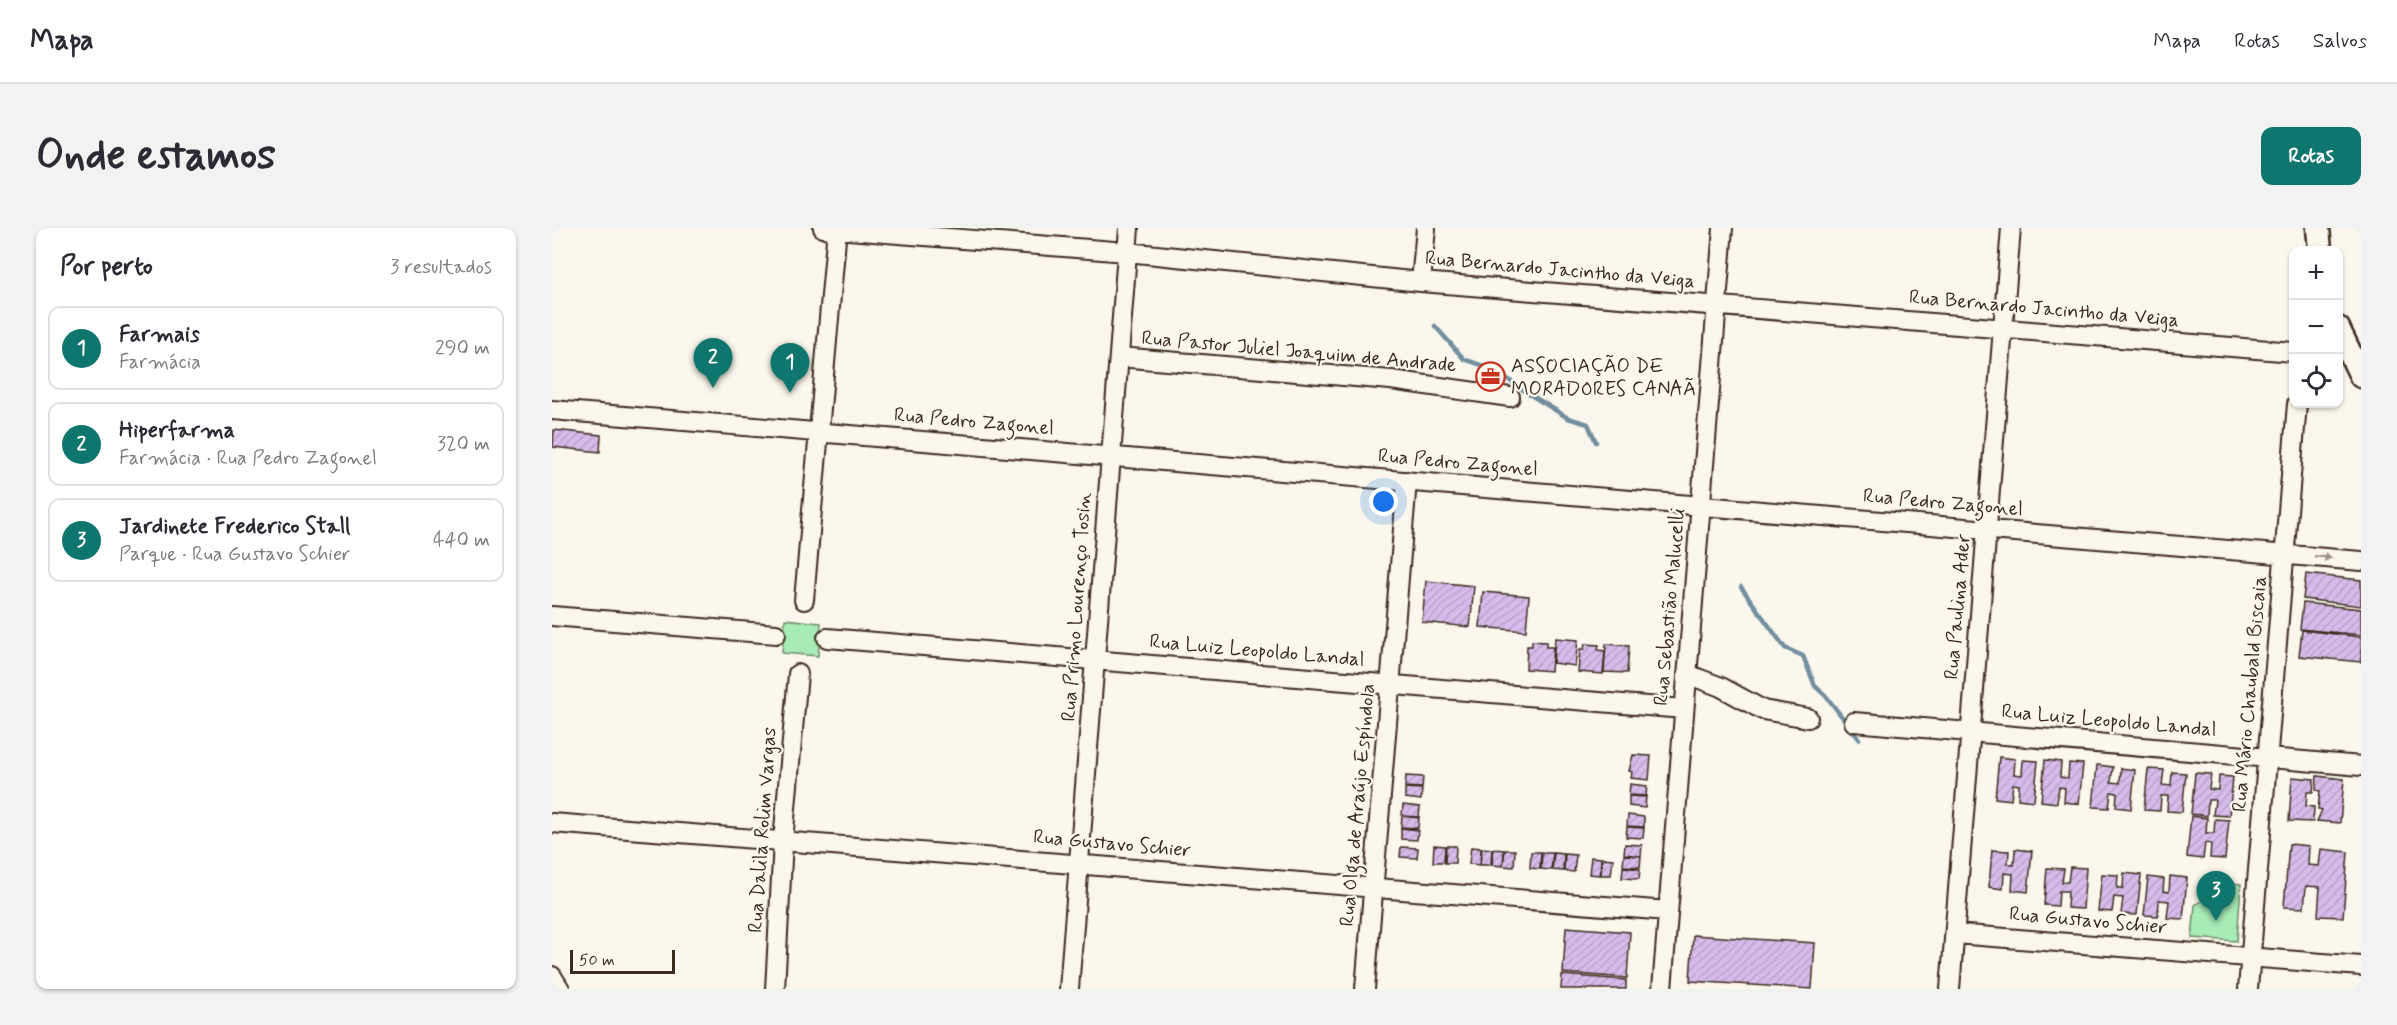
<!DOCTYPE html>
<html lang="pt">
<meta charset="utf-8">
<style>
body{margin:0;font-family:Mynerve,sans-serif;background:#f2f2f3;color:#2b2b33}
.controls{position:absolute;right:18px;top:18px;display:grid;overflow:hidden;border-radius:12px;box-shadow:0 2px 4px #0004}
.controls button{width:54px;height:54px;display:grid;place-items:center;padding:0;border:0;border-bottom:2px solid #e1e1e2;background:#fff;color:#2b2b33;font:30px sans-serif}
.scale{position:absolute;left:18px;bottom:15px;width:105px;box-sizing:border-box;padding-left:6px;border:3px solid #3b2a1e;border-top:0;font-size:16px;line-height:21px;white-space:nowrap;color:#3b2a1e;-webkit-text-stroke:4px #fbf7ec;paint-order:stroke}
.you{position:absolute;left:832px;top:274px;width:21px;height:21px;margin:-15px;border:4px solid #fff;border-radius:50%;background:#1a73e8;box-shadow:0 0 0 9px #1a73e833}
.badge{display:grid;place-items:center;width:39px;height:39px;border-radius:50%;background:#0f766e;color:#fff;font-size:20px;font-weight:700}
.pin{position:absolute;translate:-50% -50px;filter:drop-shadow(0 2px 3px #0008)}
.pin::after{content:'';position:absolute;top:32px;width:21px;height:18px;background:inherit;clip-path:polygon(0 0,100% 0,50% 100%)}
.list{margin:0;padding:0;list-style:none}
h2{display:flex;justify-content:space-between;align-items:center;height:78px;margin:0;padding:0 24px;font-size:26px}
h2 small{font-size:20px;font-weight:400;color:#7c7c81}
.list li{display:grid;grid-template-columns:39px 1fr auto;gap:18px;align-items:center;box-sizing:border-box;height:84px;margin:0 12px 12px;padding:0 12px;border:2px solid #e1e1e2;border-radius:12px}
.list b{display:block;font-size:22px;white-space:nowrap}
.list p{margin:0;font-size:20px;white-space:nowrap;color:#7c7c81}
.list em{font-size:20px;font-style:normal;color:#7c7c81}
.icon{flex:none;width:33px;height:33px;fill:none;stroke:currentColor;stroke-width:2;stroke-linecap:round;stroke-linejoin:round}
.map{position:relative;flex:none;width:1809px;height:761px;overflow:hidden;border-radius:12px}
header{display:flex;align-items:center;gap:36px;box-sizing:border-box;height:84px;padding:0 30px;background:#fff;border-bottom:2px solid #e1e1e2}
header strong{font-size:28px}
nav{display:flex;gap:33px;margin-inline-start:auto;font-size:21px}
.intro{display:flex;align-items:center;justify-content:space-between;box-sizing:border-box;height:144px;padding:0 36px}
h1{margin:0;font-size:42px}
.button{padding:15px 27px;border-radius:12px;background:#0f766e;color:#fff;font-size:21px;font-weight:700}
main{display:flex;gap:36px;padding:0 36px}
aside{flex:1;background:#fff;border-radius:12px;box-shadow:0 2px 4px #0004}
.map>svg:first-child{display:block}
.park{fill:#a7ebb6;stroke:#718a6a;stroke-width:1.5}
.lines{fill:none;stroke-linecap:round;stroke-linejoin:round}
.stream{stroke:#728ea0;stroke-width:4.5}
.building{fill:url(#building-hatch);stroke:#3b2a1e;stroke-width:1.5}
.minor-casing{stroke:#3b2a1e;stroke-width:22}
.major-casing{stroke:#3b2a1e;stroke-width:27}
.minor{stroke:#fbf7ec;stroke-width:18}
.major{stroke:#fbf7ec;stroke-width:22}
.oneway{fill:#9b9085}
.labels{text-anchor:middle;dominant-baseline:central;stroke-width:4.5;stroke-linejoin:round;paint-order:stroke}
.street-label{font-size:20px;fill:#3b2a1e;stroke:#fbf7ec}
.poi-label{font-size:20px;fill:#3b2a1e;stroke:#fbf7ec;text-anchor:start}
</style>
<header>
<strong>Mapa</strong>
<nav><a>Mapa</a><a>Rotas</a><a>Salvos</a></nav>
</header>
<div class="intro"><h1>Onde estamos</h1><a class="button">Rotas</a></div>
<main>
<aside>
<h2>Por perto<small>3 resultados</small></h2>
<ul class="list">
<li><span class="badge">1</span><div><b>Farmais</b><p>Farmácia</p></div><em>290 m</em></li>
<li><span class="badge">2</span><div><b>Hiperfarma</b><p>Farmácia · Rua Pedro Zagonel</p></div><em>320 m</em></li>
<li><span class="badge">3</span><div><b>Jardinete Frederico Stall</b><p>Parque · Rua Gustavo Schier</p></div><em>440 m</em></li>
</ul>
</aside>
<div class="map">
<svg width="1809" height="761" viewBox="0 0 1809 761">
<defs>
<pattern id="building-hatch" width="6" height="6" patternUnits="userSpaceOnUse" patternTransform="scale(1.5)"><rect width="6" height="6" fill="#d6bceb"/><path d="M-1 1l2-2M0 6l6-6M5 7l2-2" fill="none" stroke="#b9a2c9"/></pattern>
</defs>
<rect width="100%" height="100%" fill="#fbf7ec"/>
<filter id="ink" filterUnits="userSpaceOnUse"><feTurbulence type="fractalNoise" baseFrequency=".0167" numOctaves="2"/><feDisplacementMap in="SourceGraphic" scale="12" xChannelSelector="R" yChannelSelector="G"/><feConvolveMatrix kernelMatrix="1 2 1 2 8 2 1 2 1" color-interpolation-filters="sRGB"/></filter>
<g filter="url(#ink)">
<path class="park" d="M233,391L269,395L266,428L230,425Z
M1678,655L1689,656L1685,713L1640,710L1643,677Z"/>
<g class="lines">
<path class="stream" d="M883,98L912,131L943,142L974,164L1016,190L1036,196L1044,214
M1189,359L1233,420L1251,428L1263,458L1274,468L1307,511"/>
</g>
<path class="building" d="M935,142L945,146L943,152L947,154L945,162L930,158Z
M2,202L49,207L48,224L1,219Z
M1754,346L1809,352V378L1751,371Z
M874,353L922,358L918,399L870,394Z
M931,364L977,368L974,403L928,399Z
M1751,375L1809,381V407L1748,401Z
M1750,402L1809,409V434L1747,428Z
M1003,410L1026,412L1023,438L1001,435Z
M980,413L994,414V419H1001L999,443L974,441L975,418H980Z
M1033,416L1047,417L1046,422L1053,423L1051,446L1026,444L1028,421H1032Z
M1054,416L1077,418L1075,445L1052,444Z
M1081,527L1099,528L1097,552L1079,550L1080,544L1077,543Z
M1447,529L1463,531L1462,546L1470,547L1471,532L1486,533L1482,573L1466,571L1467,557L1461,556L1459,572L1443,570Z
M1493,532L1509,534L1508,549L1516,550L1517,535L1531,536L1527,576L1512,574L1513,560L1507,559L1505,575L1489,573Z
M1545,537L1561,539L1559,554L1568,555L1569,540L1583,542L1579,581L1564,579L1565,565L1559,564L1557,580L1541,579Z
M1596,541L1612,542L1610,557L1619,558L1620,544L1634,545L1630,584L1615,583L1616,568H1609L1608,583L1592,582Z
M1643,545L1659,546L1657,561L1666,562L1667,548L1681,549L1677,588L1661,587L1663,572H1656L1655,588L1639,586Z
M854,548L871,549L870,560L853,559Z
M1765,548L1792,551L1788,595L1765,593L1770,582L1766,581L1768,563L1764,562Z
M1740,549L1762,551L1761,564H1755L1754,578L1762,579L1761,594L1737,593Z
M1078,556L1095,558L1094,568L1077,567Z
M853,560L870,561L869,572L853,570Z
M1077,568L1094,569L1093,580L1077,578Z
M851,577L868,579L867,589L850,588Z
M1076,587L1092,589V599L1075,598Z
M850,588L867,590L866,600L849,599Z
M1639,588L1655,590L1654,605H1662L1663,591L1677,592L1673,631L1658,630L1659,616L1653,615L1651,631L1635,629Z
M1075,599L1092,600L1091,610L1074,609Z
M849,600L866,602L865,612L849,611Z
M1073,616L1090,617L1089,628L1072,626Z
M1737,616L1757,618L1756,637L1767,638L1769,621L1796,624L1791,689L1766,688L1768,659L1754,658L1752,680L1732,679Z
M882,617L893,618L892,634H881Z
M894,618H904L903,635H893Z
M849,619L866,620L865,630L848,629Z
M919,619L929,620L928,637L917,636Z
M930,620L940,621L939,637H928Z
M941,621L952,622L951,638L940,637Z
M1463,621L1480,623L1476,664L1460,662L1461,646L1452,645L1451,661L1437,659L1440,622L1457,623L1456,636L1462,637Z
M953,622H963L962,639L951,638Z
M979,624H989L988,641L978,640Z
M990,625H1001L999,642L989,641Z
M1002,625L1012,626L1011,643L1000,642Z
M1013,626L1024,627L1022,644L1012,643Z
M1072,627L1089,628L1088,639L1071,638Z
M1039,629L1049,630L1048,647L1037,646Z
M1050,630L1061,631L1059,647H1049Z
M1071,639L1088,641L1087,651L1070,650Z
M1518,639L1534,640L1531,681L1515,680L1516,663H1507L1506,678L1492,677L1495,640L1512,641L1510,654H1516Z
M1572,645L1589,647L1585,687L1569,686L1571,670L1562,669L1560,684L1546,683L1550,646L1566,647L1565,660H1571Z
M1618,648L1635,650L1631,691L1615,690L1617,673L1607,672L1606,688L1592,687L1596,649L1612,651L1611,663L1617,664Z
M1014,699L1078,704L1075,750L1011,745Z
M1141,707L1263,715L1260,761L1138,753Z
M1010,747L1074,752V761H1009Z"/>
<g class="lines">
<defs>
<path id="minor" d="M271,0L575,24L869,54L1742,124
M869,54L874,0
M567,129L839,152L958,169
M0,182L1809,333
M252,372L285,0
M0,388L224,406
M275,410L1132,481
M1135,446L1169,459L1211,482L1256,490
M1302,494L1809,538
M0,595L1116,683
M1403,706L1809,738
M0,748L8,761
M223,761L231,613L246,446
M517,761L577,0
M813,761L855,253
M1110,761L1171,0
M1398,761L1459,0
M1696,761L1745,176"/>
<path id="major" d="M1766,0L1768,22
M1786,100L1809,148"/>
</defs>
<use href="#minor" class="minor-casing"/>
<use href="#major" class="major-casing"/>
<use href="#minor" class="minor"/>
<use href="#major" class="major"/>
</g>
<defs><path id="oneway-solid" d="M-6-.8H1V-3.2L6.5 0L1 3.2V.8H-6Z" transform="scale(1.5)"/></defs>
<use class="oneway" href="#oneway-solid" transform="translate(1771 329) rotate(5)"/>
</g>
<defs>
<symbol id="office-ring" viewBox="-11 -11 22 22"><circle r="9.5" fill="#fbf7ec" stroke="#c8321e" stroke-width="1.5"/><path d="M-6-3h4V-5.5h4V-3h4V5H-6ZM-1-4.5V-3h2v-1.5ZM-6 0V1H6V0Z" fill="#c8321e"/></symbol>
</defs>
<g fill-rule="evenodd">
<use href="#office-ring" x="922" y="132" width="33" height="33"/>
</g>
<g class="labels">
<g class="street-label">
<text transform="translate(1008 42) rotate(5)">Rua Bernardo Jacintho da Veiga</text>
<text transform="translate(1492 81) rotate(5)">Rua Bernardo Jacintho da Veiga</text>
<text transform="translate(747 124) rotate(5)">Rua Pastor Juliel Joaquim de Andrade</text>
<text transform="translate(422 194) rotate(5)">Rua Pedro Zagonel</text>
<text transform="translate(906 235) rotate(5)">Rua Pedro Zagonel</text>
<text transform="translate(1391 275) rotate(5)">Rua Pedro Zagonel</text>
<text transform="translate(525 379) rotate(-86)">Rua Primo Lourenço Tosin</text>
<text transform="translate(1118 379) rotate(-85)">Rua Sebastião Malucelli</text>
<text transform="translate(1406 379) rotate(-85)">Rua Paulina Ader</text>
<text transform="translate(705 423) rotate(5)">Rua Luiz Leopoldo Landal</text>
<text transform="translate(1698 466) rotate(-85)">Rua Mário Chaubald Biscaia</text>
<text transform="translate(1557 493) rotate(5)">Rua Luiz Leopoldo Landal</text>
<text transform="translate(806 577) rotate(-85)">Rua Olga de Araújo Espíndola</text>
<text transform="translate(211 602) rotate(-86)">Rua Dalila Rolim Vargas</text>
<text transform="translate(560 616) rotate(5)">Rua Gustavo Schier</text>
<text transform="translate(1536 693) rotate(5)">Rua Gustavo Schier</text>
</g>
<g class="poi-label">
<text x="959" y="138">ASSOCIAÇÃO DE<tspan x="959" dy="23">MORADORES CANAÃ</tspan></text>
</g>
</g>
</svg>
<div class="controls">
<button>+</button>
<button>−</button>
<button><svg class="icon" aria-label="locate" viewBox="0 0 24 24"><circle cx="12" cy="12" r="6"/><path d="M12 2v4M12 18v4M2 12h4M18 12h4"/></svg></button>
</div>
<div class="scale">50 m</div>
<div class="you"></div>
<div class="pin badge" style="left:238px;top:165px">1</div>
<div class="pin badge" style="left:161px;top:160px">2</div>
<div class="pin badge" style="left:1664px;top:693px">3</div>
</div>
</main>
